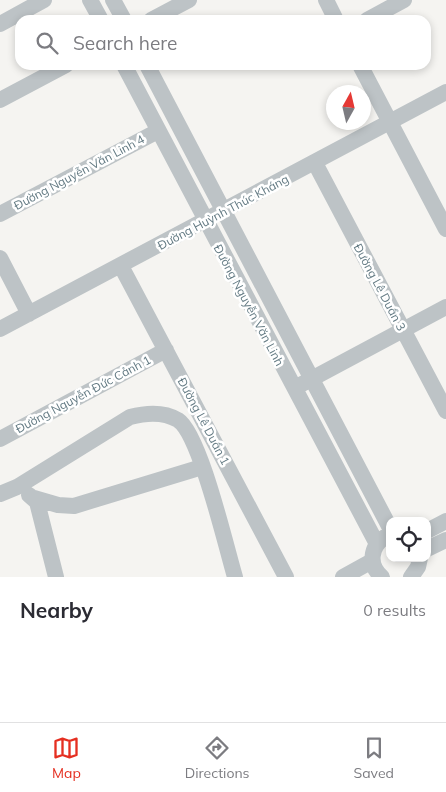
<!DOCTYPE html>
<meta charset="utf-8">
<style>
body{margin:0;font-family:Mulish,sans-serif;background:#f7f7f7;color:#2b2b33}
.controls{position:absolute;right:15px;bottom:15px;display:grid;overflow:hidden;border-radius:10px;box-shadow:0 2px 8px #0003}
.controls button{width:45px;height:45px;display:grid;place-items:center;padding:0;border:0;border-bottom:1px solid #e1e1e2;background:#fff;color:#2b2b33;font:25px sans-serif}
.compass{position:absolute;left:326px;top:85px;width:45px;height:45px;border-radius:50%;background:#fff;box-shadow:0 2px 8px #0003;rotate:8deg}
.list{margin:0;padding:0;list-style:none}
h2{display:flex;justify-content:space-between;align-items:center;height:65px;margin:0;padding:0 20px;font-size:21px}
h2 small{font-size:16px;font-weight:400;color:#7c7c81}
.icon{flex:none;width:28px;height:28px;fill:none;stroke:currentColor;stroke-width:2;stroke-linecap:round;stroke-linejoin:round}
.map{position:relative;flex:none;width:446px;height:577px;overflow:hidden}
.search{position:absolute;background:#fff;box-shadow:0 2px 8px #0003;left:15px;right:15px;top:15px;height:55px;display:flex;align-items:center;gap:12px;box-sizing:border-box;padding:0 18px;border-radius:15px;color:#7c7c81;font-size:19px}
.sheet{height:145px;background:#fff}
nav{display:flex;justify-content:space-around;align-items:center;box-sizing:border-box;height:70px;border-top:1px solid #e1e1e2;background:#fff;font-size:14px;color:#7c7c81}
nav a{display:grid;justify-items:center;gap:2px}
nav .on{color:#e52f21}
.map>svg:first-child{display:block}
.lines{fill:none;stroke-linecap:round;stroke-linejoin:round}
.minor{stroke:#bdc3c6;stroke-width:16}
.labels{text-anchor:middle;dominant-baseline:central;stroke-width:5;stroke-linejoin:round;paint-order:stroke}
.street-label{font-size:12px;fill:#637a83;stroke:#fff}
</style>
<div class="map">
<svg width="446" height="577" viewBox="0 0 446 577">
<rect width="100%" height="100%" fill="#f5f4f1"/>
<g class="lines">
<path class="minor" d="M90,0L101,20
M113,0L124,20
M326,0L336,20
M151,20L189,0
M367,20L404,0
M0,24L44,0
M124,65L377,544
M147,65L390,528
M360,65L446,229
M0,100L66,65
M315,163L446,411
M0,214L158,131
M0,258L29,314
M121,266L286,577
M0,329L446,92
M302,384L446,307
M0,439L166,350
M0,494L17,487L130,417C145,413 163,411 178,420C200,434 226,547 235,577
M29,495L37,502L39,510L56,577
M34,498L58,505L74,506L202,467
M427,531L446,521
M427,549L446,540
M343,577L372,561
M382,577C368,565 370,547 385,537
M411,577L418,567L420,558"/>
</g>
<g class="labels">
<g class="street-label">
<text transform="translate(79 172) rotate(-28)">Đường Nguyễn Văn Linh 4</text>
<text transform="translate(223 212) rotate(-28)">Đường Huỳnh Thúc Kháng</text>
<text transform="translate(380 287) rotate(62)">Đường Lê Duẩn 3</text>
<text transform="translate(249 305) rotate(62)">Đường Nguyễn Văn Linh</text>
<text transform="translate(83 394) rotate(-28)">Đường Nguyễn Đức Cảnh 1</text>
<text transform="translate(204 421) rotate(62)">Đường Lê Duẩn 1</text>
</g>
</g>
</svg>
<div class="controls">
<button><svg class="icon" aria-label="locate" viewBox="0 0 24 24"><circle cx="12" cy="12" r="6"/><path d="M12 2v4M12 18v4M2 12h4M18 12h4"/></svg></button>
</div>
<svg class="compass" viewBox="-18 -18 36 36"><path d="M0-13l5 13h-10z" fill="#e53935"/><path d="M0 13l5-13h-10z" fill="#7c7c81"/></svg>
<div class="search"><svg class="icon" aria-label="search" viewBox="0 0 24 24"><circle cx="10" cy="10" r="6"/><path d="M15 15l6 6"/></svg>Search here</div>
</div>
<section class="sheet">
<h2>Nearby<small>0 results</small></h2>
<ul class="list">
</ul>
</section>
<nav>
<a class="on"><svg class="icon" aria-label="map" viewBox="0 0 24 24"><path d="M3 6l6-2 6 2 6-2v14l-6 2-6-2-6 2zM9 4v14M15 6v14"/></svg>Map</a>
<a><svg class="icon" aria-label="directions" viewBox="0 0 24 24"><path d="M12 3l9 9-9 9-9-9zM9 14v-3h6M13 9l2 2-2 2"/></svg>Directions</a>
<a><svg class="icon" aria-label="saved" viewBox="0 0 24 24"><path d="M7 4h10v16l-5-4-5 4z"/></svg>Saved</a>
</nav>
